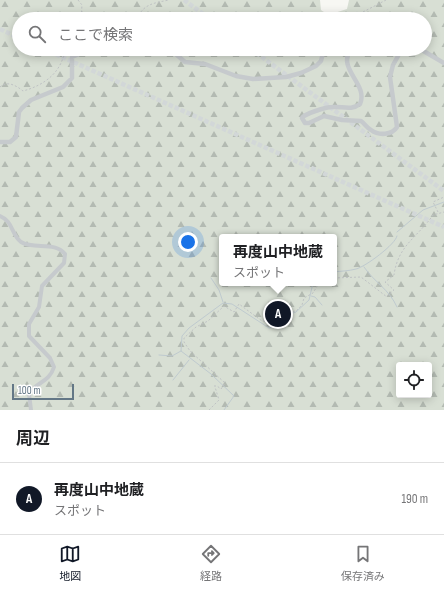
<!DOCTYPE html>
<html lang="ja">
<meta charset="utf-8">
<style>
body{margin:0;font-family:"Sofia Sans Condensed","Noto Sans JP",sans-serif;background:#f2f2f2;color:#202124}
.controls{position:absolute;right:12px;bottom:12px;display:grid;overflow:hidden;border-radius:4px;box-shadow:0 2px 10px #0003}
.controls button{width:36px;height:36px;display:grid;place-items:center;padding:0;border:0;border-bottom:1px solid #e0e0e0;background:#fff;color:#202124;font:20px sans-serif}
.scale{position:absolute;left:12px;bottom:10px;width:62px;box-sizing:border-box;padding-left:4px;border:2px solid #637786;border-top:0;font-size:11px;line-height:14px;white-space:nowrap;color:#637786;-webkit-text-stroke:3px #fff;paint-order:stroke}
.you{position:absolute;left:188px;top:242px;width:14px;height:14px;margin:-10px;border:3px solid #fff;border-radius:50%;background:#1a73e8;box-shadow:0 0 0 6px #1a73e833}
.badge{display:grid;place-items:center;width:26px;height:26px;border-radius:50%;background:#111827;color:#fff;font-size:13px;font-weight:700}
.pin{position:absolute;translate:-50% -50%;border:2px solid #fff;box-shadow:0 1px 4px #0006}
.popup{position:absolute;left:219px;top:234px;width:118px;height:52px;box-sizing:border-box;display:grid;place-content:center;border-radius:4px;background:#fff;filter:drop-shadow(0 1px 3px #0005);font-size:13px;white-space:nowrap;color:#757577}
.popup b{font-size:15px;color:#202124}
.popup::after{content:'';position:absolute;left:50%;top:100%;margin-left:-8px;border:8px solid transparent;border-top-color:#fff}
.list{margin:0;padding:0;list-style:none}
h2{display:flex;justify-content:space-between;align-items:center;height:52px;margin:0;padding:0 16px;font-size:17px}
h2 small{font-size:13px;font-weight:400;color:#757577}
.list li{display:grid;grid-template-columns:26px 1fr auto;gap:12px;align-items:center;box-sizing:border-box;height:72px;padding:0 16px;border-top:1px solid #e0e0e0}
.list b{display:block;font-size:15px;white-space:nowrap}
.list p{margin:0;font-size:13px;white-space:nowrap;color:#757577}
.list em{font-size:13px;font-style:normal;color:#757577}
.icon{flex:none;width:22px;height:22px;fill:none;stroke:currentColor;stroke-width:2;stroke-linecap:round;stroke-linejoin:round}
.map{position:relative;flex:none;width:444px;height:410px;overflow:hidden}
.search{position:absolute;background:#fff;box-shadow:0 2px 10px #0003;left:12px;right:12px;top:12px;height:44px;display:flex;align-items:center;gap:10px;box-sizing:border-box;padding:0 14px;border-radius:22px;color:#757577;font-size:15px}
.sheet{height:124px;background:#fff}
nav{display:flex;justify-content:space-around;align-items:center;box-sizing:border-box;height:56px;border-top:1px solid #e0e0e0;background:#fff;font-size:11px;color:#757577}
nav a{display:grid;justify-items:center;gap:2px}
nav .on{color:#111827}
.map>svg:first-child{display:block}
.forest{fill:url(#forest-firs);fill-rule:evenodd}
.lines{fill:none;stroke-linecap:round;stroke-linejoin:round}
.stream{stroke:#bfcacf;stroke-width:1}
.tertiary-tunnel{stroke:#d2d7d8;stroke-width:4.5;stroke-dasharray:4.5 2;stroke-linecap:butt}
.path{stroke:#bfc2c4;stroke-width:1;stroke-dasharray:2 2;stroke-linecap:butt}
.minor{stroke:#c6cacd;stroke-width:4}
.tertiary{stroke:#c6cacd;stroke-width:4.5}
</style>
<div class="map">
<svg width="444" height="410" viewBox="0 0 444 410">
<defs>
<pattern id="forest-firs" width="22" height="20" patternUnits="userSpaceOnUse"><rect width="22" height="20" fill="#d8dfd4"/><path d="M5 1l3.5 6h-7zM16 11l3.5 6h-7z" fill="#b3bab2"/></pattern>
</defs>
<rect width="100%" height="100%" fill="#f7f7f3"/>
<path class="forest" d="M0,0H320L321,10L328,15L347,9L349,0H444V410H0ZM19,19H425V49H19ZM222,237H334V283H222ZM399,365H429V395H399Z"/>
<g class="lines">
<path class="stream" d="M397,232L423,210L444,202
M364,267C375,283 389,289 397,307
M334,272C341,271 349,271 356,269C365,267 396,244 397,236
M211,278L219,290L223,302
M311,296L315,297L322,305
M159,355L172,356L181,351
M173,380L189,360
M224,410L234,396L211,374L181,351L182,336L189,328L223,303L232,304L269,328L273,327L290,314L296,312L309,300L313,283"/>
<path class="tertiary-tunnel" d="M184,0L210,19
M0,29L19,38
M44,49L444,227
M251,49L444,191"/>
<path class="path" d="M78,0L82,5L81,19
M363,12L386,0
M137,19C143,4 154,3 169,0
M64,56L74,51
M0,87C7,80 17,86 23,91C45,85 62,72 65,49
M438,212L433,202L444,197
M334,278L361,277L387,297
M387,296L394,290L385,282L394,275C398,245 418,237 433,215L444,212
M214,386H217L221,389L225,383L190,351L184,342V338L196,327L208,321L224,306L234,312L239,304L262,321H273L288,312L296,311L302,305L304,298L313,293L319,283
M209,410L219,400L215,387"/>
<path class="minor" d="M0,216C13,221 11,234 21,242C34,250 55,241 65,254L64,263L42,286L39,307L29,324V336L50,358L54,367C49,383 37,381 29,394L31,410"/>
<path class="tertiary" d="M348,19L357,14L361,16L362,19
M170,49L185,62L205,64L236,76L253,79L286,77L301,73L316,66L321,61L324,49
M351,49C336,69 369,84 360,104C351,111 342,106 332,107C326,107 304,114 302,118L305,123H309L324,116L342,120L361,121C365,124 367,128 371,130C379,136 392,135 397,127L390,77L393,65L402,49
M420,49L444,63
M0,142H10L16,137L19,112L22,108L31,100L63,87L72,78V57L91,49"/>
</g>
</svg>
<div class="controls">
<button><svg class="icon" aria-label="locate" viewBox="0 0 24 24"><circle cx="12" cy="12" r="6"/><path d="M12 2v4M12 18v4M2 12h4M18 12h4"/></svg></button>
</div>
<div class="scale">100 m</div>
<div class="you"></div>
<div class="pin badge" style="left:278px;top:314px">A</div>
<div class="popup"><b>再度山中地蔵</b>スポット</div>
<div class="search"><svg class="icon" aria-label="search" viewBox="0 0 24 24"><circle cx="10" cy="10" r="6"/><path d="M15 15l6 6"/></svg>ここで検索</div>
</div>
<section class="sheet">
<h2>周辺<small></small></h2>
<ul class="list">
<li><span class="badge">A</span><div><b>再度山中地蔵</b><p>スポット</p></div><em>190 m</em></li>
</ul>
</section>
<nav>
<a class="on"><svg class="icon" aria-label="map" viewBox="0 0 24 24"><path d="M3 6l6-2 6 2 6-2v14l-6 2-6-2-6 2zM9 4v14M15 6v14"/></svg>地図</a>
<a><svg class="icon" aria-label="directions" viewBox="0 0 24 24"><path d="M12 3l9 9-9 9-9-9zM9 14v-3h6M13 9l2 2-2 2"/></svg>経路</a>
<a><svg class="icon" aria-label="saved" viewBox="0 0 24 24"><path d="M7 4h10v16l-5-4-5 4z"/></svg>保存済み</a>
</nav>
